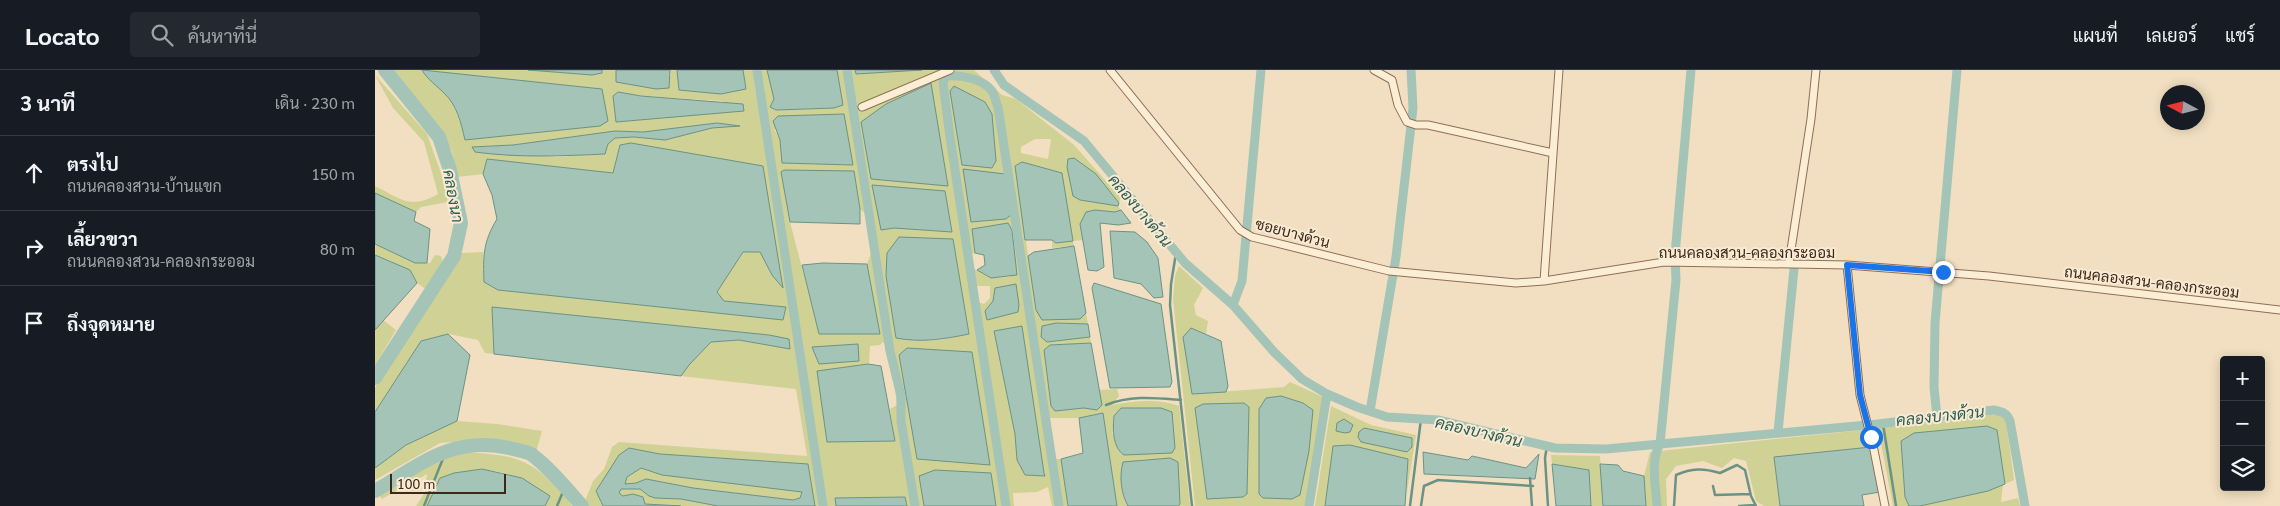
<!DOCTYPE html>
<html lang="th">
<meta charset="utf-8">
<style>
body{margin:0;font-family:Georgia,Sarabun,serif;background:#242831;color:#f1f3f6}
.controls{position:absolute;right:15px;bottom:15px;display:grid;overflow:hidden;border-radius:5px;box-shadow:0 2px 12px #0003}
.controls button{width:45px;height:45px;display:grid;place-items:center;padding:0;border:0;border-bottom:1px solid #363941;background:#171b24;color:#f1f3f6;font:25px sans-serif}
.compass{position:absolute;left:1785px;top:15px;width:45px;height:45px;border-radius:50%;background:#171b24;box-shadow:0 2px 12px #0003;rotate:277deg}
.scale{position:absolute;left:15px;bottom:12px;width:116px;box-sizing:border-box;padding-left:5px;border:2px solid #3c291c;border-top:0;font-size:14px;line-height:18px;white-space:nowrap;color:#3c291c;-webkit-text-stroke:4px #f9ead2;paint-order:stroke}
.stop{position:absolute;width:15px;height:15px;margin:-11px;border:4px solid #1a73e8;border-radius:50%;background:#fff}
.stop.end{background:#1a73e8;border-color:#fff;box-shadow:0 1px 5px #0008}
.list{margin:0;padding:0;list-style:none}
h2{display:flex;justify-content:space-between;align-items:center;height:65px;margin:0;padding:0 20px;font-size:21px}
h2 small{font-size:16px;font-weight:400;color:#9ea1a6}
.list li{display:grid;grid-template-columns:32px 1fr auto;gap:15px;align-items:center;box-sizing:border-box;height:75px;padding:0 20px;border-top:1px solid #363941}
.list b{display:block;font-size:19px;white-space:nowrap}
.list p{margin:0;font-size:16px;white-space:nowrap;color:#9ea1a6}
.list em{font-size:16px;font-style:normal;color:#9ea1a6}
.icon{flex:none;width:28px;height:28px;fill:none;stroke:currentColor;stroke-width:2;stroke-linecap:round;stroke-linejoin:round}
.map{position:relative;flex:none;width:1905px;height:436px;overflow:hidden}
header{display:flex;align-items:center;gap:30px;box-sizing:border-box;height:70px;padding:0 25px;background:#171b24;border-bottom:1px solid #363941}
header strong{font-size:24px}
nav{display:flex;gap:28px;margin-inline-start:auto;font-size:18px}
.search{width:350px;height:45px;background:#242831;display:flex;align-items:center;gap:12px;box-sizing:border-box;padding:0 18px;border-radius:5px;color:#9ea1a6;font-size:19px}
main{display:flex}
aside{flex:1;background:#171b24}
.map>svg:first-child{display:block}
.green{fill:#d0d194;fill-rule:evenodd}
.water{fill:#a4c4b8;stroke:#6a9385;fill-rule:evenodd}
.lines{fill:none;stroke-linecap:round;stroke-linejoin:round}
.stream{stroke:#6a9385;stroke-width:2.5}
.canal{stroke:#a4c4b8;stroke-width:9}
.river{stroke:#a4c4b8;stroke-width:14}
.minor-casing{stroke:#8e6f57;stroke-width:9}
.minor{stroke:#fcedd5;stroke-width:7}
.route{stroke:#1a73e8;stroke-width:6}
.labels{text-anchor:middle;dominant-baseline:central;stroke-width:4;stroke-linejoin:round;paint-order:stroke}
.street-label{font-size:15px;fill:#3c291c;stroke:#f9ead2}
.water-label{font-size:16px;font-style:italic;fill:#2a5d55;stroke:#f9ead2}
</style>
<header>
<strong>Locato</strong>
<div class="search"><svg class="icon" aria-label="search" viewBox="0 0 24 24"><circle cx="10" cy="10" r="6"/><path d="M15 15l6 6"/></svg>ค้นหาที่นี่</div>
<nav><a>แผนที่</a><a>เลเยอร์</a><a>แชร์</a></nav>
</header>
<main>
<aside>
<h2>3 นาที<small>เดิน · 230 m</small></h2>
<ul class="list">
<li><svg class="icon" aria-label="ahead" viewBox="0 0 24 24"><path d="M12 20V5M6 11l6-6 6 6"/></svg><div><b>ตรงไป</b><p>ถนนคลองสวน-บ้านแขก</p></div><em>150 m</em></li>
<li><svg class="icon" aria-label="right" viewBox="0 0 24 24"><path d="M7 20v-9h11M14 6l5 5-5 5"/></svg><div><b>เลี้ยวขวา</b><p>ถนนคลองสวน-คลองกระออม</p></div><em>80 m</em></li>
<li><svg class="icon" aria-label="arrive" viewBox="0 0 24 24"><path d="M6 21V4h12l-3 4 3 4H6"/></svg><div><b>ถึงจุดหมาย</b></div></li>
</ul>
</aside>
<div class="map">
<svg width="1905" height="436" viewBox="0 0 1905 436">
<rect width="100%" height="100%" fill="#f2dfc1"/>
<path class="green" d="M18,0H47C54,11 65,16 72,26C82,39 85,54 91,70L75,3L50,0H153L217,5L227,3V0H241V12L296,6L295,0H302L304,20L371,19L368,0H378L381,23L390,22L386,0H392L399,29L395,37L401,40L459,38L468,35L462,0H599L627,25L641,29L699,75L746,128L744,133L721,104L698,126L705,130L743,136L746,140L740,142L720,140L705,154L708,170L698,171L699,176L677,178V170H698L695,154L649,157L661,240L705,249L711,243L713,254L681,253L672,272L715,267L716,273L675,275L680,341L709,338L722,340L727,335L724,320L742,319L744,326L737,335C758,331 784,328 804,336L815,436H803L805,434L803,392L795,388L766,390L749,429L753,436H742L728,343L704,348H675L673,344L680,389H686L693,436H677L673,417L662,422L638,423L639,436H621L616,403L544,407L549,436H532L530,427L460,428L461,436H440L433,394L285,384L254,378L225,432L228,436H214L210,431L218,411L229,399L237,377L244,372L432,386L421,319L306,306L314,295L336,272L364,270L415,279L413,269L394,265L118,237L119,284L110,283L103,270L74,264L46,271L0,342V318L87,183L108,182L109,212L123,220L408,250L411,238L349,231L342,222L368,182H385L397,205L355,91L256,73L242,86L238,103L112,89L108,104L82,107L77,81L64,61ZM243,22L266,26L347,31L369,41L242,52L238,26ZM362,56L337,58L290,70L259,67L240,68L233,74L229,84L181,87L97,77L138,75L240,61L268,62ZM399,59L477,95L407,93L405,70ZM660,69H676L673,89L646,83V77ZM479,101L485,139L492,145L497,181L492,194L505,264L444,263L415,152L406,102ZM617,103L630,104L596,152ZM570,121L577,162L519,158ZM597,159L635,207L616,208L597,198L595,185L600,183ZM578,169L594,264L565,270L537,271ZM600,216H615V228L609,234L603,232ZM619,262L669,403L670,406L650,405L642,390L640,364ZM508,272L515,281L522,335L515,339L520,371L442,301L494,294L495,276L505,275ZM737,362L797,382L749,385L745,382Z
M0,5L52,64L66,103L73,132L46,137L41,142L0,123V116C26,129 35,140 63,124L49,72L18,38Z
M0,174L40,193H55L60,185L66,186L68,193L52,220L42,213L34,200L0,185Z
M804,196L828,218L819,235L821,245L833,251L831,264L816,258L817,324L909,317L915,312L948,327L949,334L943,356L931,436H820L798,229L800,206ZM873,337L872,424L868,427Z
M7,249L21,260L0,295V260Z
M956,336L996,355L1041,365L1031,428L1033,389L975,375L958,377L950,436H940Z
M1624,344L1631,351L1639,410L1630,414L1622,360L1612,356L1530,427L1534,436H1518L1503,358Z
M82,351L122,354L167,361L161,382L107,370L65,373L0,410V398L31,375Z
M1488,360L1496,377L1399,387L1405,436H1389L1381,431L1371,391L1359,388L1347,398L1328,391L1301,396L1291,409L1292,436H1271L1269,406L1275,382Z
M83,381C101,384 124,383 141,389C165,397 183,417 197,436H170L175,426L147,408L125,402L107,399L65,408L52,436H41L50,422L52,404L7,429L4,425L48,397Z
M1176,385L1225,386L1228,436H1216L1214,400L1177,394Z
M266,398L287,405L427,421L425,428L418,430L318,418L271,409L261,413L250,414L252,407Z
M1628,414L1626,432L1643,428L1645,436H1545L1613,421Z
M256,418L265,419L274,426L280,428L306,429L343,436H282L270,434L258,424L248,426L244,423L246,419Z"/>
<path class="water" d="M47,0L227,19L233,51L225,56L90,70C86,53 82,35 69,23C61,15 53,10 47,0Z
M153,0H227V3L217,5Z
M241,0H295L294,18L281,19L241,12Z
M302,0H368L371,19L346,24L304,20Z
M392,0H462L468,35L459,38L401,40L395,37L399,29Z
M480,0H547L481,4Z
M556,13L573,116L496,109L486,52L511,34Z
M579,16L610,32L617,44L621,91L617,98L587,95L575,21Z
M243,22L266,26L368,34L369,41L241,52L238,26Z
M469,44L478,95L407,93L405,70L398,51L403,46Z
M342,53L365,56L337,58L290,70L259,67L240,68L233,74L230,84C187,86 143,88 100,82L97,77L138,75L240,61L268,62Z
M256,73L388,96L408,218L397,205L385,182H368L342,222L349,231L411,237L408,250L123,220L109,212C108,186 108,172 122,149L117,125L108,104L112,89L238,103L245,75Z
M699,88L721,104L744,133L743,136L705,130L698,126L692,97L693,89Z
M647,92L687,103L698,171L681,173L677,170H650L640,96Z
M588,99L630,104L636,145L631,149L596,152Z
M409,100L479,101L485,139V154L415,152L406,102Z
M497,115L570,121L577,162L519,158L506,160Z
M0,123L41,142L39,151L55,159L52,193H40L0,174Z
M720,140L740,142L746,140L756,153L743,155L725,153L729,197L722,201L713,200L705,154L711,142Z
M633,153L637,160L642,205L616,208L602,200L610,195L609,185L600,183L597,159Z
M735,161L760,162L772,172L783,188L788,227L779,228L766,214L739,208Z
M524,167L578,169L594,264C569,269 547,273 521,268L511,206L512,183Z
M699,176L711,243L705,249L667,250L661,240L653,186L659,182Z
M0,185L35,200L42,213L0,260Z
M448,193L492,194L505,264H444L427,195Z
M719,213L786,234L797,312L795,317L735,318L717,218Z
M641,214L644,235L643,242L612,250L610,241L618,231L620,218Z
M117,237L394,265L414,269L415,279L364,270L336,272L314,295L306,306L119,284Z
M681,253L713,254L715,267L672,272L666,267L667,256Z
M647,256L669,403L670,406L650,405L642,390L640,364L619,261Z
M816,258L846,271L853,316L851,322L817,324L808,267Z
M73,264L95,285L82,351L31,375L0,398V342L46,271Z
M716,273L727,335L722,340L709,338L680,341L676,336L669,280L675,275Z
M483,274L484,291L444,294L437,277Z
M532,278L597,282L615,395L542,389L524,285Z
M493,294L506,296L520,371L452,372L442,301Z
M906,326L928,333L938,340L934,381L925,425L917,429L888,428L884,424V339L891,328Z
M869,333L874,337L872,424L868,427L832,429L820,338L828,334Z
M746,338H786L797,342L800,378L797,383L749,385C737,377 738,358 739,346Z
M728,343L742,436H693L686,389L708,383L704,348Z
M969,349L978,355L975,362L970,363L961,361L962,353Z
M1612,356L1622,360L1630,414L1613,421L1545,436H1534L1530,427L1526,371L1539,363Z
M989,358L1037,368V377L1032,382L986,372L983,367L984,362Z
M975,375L1033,389L1030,436H950L958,376Z
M1496,377L1505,422L1487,425L1489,436H1405L1399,387Z
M254,378L285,384L433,394L440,436H343L306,429L280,428L274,426L265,419H246L244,423L248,426L258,424L268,427L270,434L306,436H228L221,421L244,385ZM266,398L287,405L427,422L425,428L418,430L318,418L271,409L261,413L250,414L252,407Z
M1048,382L1093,390L1097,386L1151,398L1164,384L1160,409L1049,404Z
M795,388L803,392L805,434L803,436H753C746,423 744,407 748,392Z
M1177,394L1214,400L1216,436H1181Z
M1225,394L1243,395L1248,401L1269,406L1271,436H1228Z
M107,399L147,408L175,426L170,436H52L65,408L79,403Z
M560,400L616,403L621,436H549L544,406Z
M530,427L532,436H461L460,428Z"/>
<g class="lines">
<path class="stream" d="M801,183L796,214L795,235L817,436
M731,335C756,325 780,328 806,330
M1508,354L1521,436
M1172,376L1170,388L1173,436
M1155,408L1157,436
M1338,416L1340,425L1375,424
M49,436L71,381
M182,436L190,417
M1035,436L1046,349
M1046,436L1049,416L1063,410L1158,416
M1299,436L1301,405C1317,398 1328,398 1345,403L1362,395L1370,400L1376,426L1381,436
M1364,436L1379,435"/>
<path class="canal" d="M382,0L448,436
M472,0L515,281L526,326V351L540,436
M619,0L629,15L709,71L810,193L858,235L899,282L927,309L952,324L982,337L1012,347L1063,350L1180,378L1231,379L1503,354L1619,340C1628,342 1632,343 1635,351L1650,436
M858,235L867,211L886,0
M995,341L1021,187L1038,38L1036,0
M1562,347L1559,317L1560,253L1582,0
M1403,362L1419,199
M631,436L575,67L568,13L571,6C586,5 607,8 617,21C620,25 621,33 623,37L684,436
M934,436L952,324
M1282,436C1281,418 1275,390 1285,374L1301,210L1300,185L1316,0"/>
<path class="river" d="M0,308L79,186L86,153L75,100L64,67L10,0
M0,421C44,395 79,365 134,378C141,380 150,381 156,384C175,398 192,419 207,436"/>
<defs>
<path id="minor" d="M735,0L865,160L877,167L1014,201L1141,213L1169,211
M999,0L1017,10L1023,35L1032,52L1041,55H1053L1178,83
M1184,0L1169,211L1289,192L1472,195L1614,206L1905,240
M487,37L575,0
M1414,193L1436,49L1441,0
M1472,195L1485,325L1499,380L1510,436"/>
</defs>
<use href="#minor" class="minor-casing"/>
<use href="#minor" class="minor"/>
</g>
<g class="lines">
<path class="route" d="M1496,367L1485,325L1472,195L1568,202"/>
</g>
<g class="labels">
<g class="street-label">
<text transform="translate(918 162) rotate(15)">ซอยบางด้วน</text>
<text x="1372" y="181">ถนนคลองสวน-คลองกระออม</text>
<text transform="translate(1777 211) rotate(7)">ถนนคลองสวน-คลองกระออม</text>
</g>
<g class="water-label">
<text transform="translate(79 126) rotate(80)">คลองนา</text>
<text transform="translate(766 140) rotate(50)">คลองบางด้วน</text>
<text transform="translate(1565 345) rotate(-6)">คลองบางด้วน</text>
<text transform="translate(1104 361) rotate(13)">คลองบางด้วน</text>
</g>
</g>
</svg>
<div class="controls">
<button>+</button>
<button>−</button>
<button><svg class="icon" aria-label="layers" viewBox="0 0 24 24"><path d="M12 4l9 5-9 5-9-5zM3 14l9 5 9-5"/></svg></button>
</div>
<svg class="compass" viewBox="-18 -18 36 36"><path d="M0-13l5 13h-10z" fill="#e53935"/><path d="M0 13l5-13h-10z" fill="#9ea1a6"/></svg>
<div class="scale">100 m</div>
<div class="stop" style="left:1496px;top:367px"></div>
<div class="stop end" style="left:1568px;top:202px"></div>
</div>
</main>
